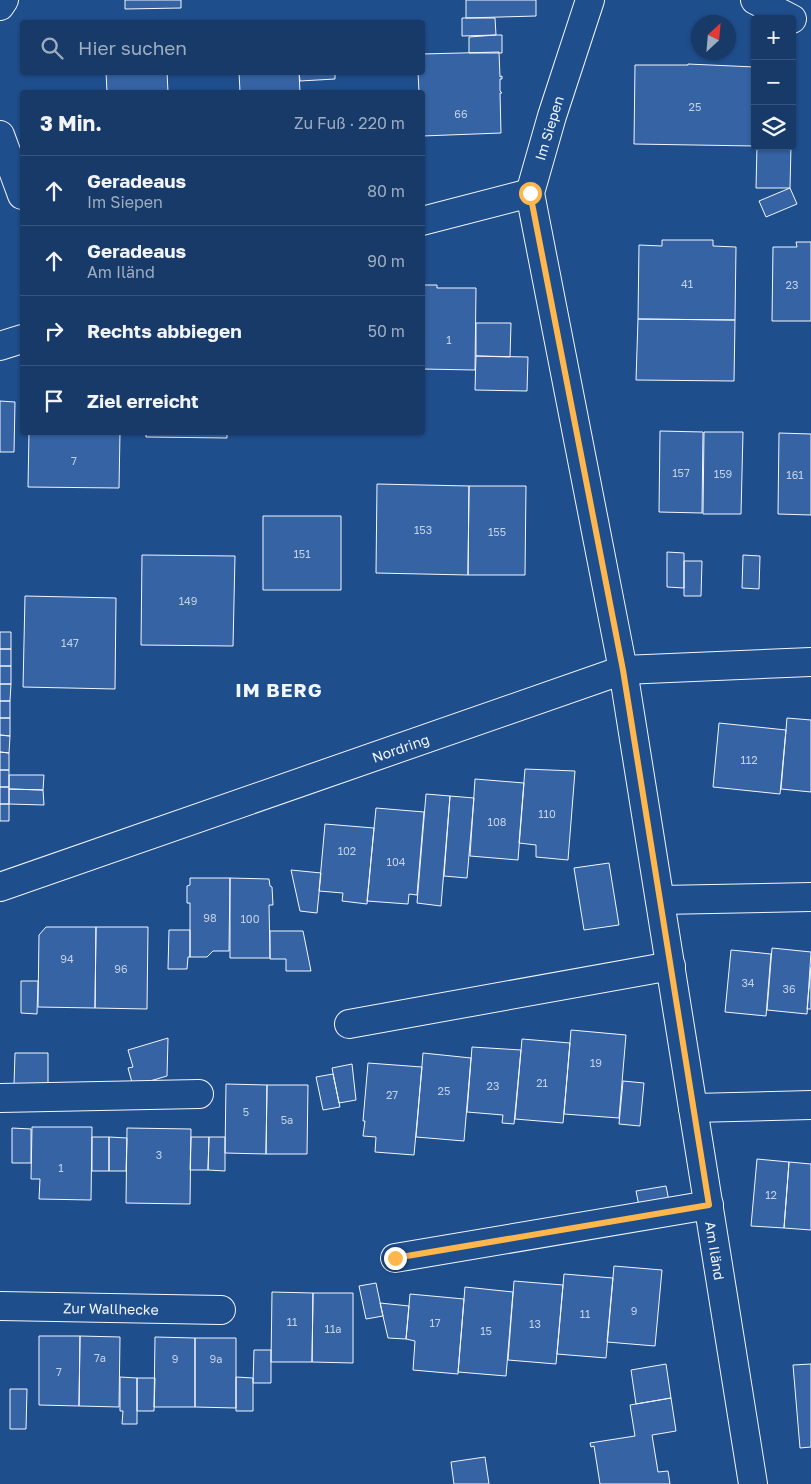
<!DOCTYPE html>
<html lang="de">
<meta charset="utf-8">
<style>
body{margin:0;font-family:"Golos Text",sans-serif;background:#20416f;color:#f1f3f6}
.controls{position:absolute;right:15px;top:15px;display:grid;overflow:hidden;border-radius:5px;box-shadow:0 1px 4px #0004}
.controls button{width:45px;height:45px;display:grid;place-items:center;padding:0;border:0;border-bottom:1px solid #36547d;background:#173a69;color:#f1f3f6;font:25px sans-serif}
.compass{position:absolute;left:691px;top:15px;width:45px;height:45px;border-radius:50%;background:#173a69;box-shadow:0 1px 4px #0004;rotate:26deg}
.stop{position:absolute;width:15px;height:15px;margin:-11px;border:4px solid #ffb74d;border-radius:50%;background:#fff}
.stop.end{background:#ffb74d;border-color:#fff;box-shadow:0 1px 5px #0008}
.list{margin:0;padding:0;list-style:none}
h2{display:flex;justify-content:space-between;align-items:center;height:65px;margin:0;padding:0 20px;font-size:21px}
h2 small{font-size:16px;font-weight:400;color:#9eadc0}
.list li{display:grid;grid-template-columns:32px 1fr auto;gap:15px;align-items:center;box-sizing:border-box;height:70px;padding:0 20px;border-top:1px solid #36547d}
.list b{display:block;font-size:19px;white-space:nowrap}
.list p{margin:0;font-size:16px;white-space:nowrap;color:#9eadc0}
.list em{font-size:16px;font-style:normal;color:#9eadc0}
.icon{flex:none;width:28px;height:28px;fill:none;stroke:currentColor;stroke-width:2;stroke-linecap:round;stroke-linejoin:round}
.map{position:relative;flex:none;width:811px;height:1484px;overflow:hidden}
.search{position:absolute;background:#173a69;box-shadow:0 1px 4px #0004;left:20px;top:20px;width:405px;height:55px;display:flex;align-items:center;gap:12px;box-sizing:border-box;padding:0 18px;border-radius:5px;color:#9eadc0;font-size:19px}
.panel{position:absolute;background:#173a69;box-shadow:0 1px 4px #0004;left:20px;top:90px;width:405px;height:345px;border-radius:5px}
.map>svg:first-child{display:block}
.building{fill:#3563a3;stroke:#f2f6ff}
.lines{fill:none;stroke-linecap:round;stroke-linejoin:round}
.minor-casing{stroke:#f2f6ff;stroke-width:30}
.minor{stroke:#1f4e8c;stroke-width:28}
.route{stroke:#ffb74d;stroke-width:6}
.labels{text-anchor:middle;dominant-baseline:central;stroke-width:4;stroke-linejoin:round;paint-order:stroke}
.number-label{font-size:11px;fill:#c3d1e8}
.street-label{font-size:14px;fill:#f2f6ff;stroke:#1f4e8c}
.district-label{font-size:19px;font-weight:bold;letter-spacing:1px;fill:#f2f6ff;stroke:#1f4e8c}
</style>
<div class="map">
<svg width="811" height="1484" viewBox="0 0 811 1484">
<rect width="100%" height="100%" fill="#1f4e8c"/>
<path class="building" d="M125,0H181V8L125,9Z
M466,0H536V16L466,18Z
M462,18H495L496,35L462,36Z
M496,35H502V53H469V37Z
M499,52L500,77L502,76V79H500V91L502,93H500L501,133L422,136V92H419L418,72H422V54Z
M688,64L755,67V146L634,144L635,65H688Z
M106,72H167L168,92H107Z
M167,72H199V74H167Z
M239,72H299L300,92H240Z
M299,72H335V79L300,81Z
M757,146H791L790,188H756Z
M790,188L797,204L766,217L759,201Z
M662,240H713V246L736,247L735,320L638,319L639,245L662,246Z
M796,242H811V321H772L773,247H797Z
M422,285H437V288H476L475,370L422,369Z
M638,319L735,320L734,381L636,380Z
M476,323H511L510,357L476,356Z
M476,356L528,357L527,391L475,390Z
M0,401L15,402L14,452H0Z
M660,431L703,432L702,513L659,512Z
M29,432H120L119,488L28,487Z
M146,432H227V438L146,437Z
M704,432H743L741,514H703Z
M779,433L811,434V515L778,514Z
M377,484L469,486L468,575L376,573Z
M469,486H526L525,575H468Z
M263,516H341V590H263Z
M667,552L684,553V588L667,587Z
M142,555L235,556L233,646L141,645Z
M743,555L760,556L759,589L742,588Z
M684,561H702L701,596H684Z
M25,596L116,598L115,689L23,687Z
M0,632H11V649H0Z
M0,649H11V666H0Z
M0,666H11V684H0Z
M0,684H11L10,701H0Z
M0,701H10V718H0Z
M0,718H10V736L0,735Z
M787,718L811,720V792L781,789Z
M719,723L786,730L780,794L713,787Z
M0,735L10,736L9,753L0,752Z
M0,752L9,753V770H0Z
M525,769L575,771L568,860L536,857V845L519,843Z
M0,770H9V787H0Z
M9,775H44L43,790L9,789Z
M475,779L524,783L518,860L470,856Z
M0,787H9V804H0Z
M9,789L43,790L44,805L9,804Z
M426,794L450,796L441,906L417,903Z
M450,796L474,798L467,878L444,876Z
M0,804H9V821H0Z
M376,808L424,812L417,895L409,894L408,904L367,901Z
M325,824L374,828L367,904L342,901L343,893L319,891Z
M609,863L619,925L584,930L574,868Z
M291,870L321,873L317,913L300,911Z
M190,878H230L229,951H213L207,957H190V903H187V886L190,885Z
M230,878L269,879L270,886L272,887L273,905H269L270,958H230Z
M46,927H96L95,1008L38,1007L39,935Z
M96,927H148L147,1009L95,1008Z
M169,930H190V957H188L187,969H168Z
M270,931H303L311,971H286V959H270Z
M772,948L811,952L807,1014L767,1010Z
M731,950L771,954L766,1016L725,1012Z
M811,967V1009H807Z
M21,981H38L37,1014L21,1013Z
M571,1030L626,1035L619,1118L564,1114Z
M168,1038L167,1076L133,1086L128,1068L133,1067L128,1050Z
M522,1039L570,1043L563,1123L515,1119Z
M472,1047L521,1050L514,1124L502,1123L503,1115L467,1112Z
M15,1053H48V1086L14,1085Z
M423,1053L471,1058L464,1141L416,1137Z
M368,1063L422,1067L414,1155L375,1152L376,1137L363,1136L365,1121H363Z
M352,1064L356,1100L339,1103L332,1068Z
M333,1074L340,1107L323,1110L316,1077Z
M623,1081L644,1083L640,1126L619,1124Z
M226,1084L267,1085L266,1154L225,1153Z
M267,1085H308L307,1154H266Z
M32,1127H92L91,1200L39,1199L40,1179H31Z
M12,1128L31,1129V1163H12Z
M127,1128L191,1129L190,1204L126,1203Z
M92,1137H109V1171H92Z
M109,1137L127,1138L126,1171H109Z
M191,1137H209L208,1170H190Z
M209,1137H225V1171L208,1170Z
M757,1159L789,1162L784,1228L751,1226Z
M789,1162L811,1164V1230L784,1228Z
M666,1186L670,1206L640,1211L636,1191Z
M614,1266L662,1270L655,1346L607,1342Z
M564,1274L613,1278L606,1358L557,1354Z
M514,1281L563,1285L556,1364L508,1360Z
M376,1283L383,1316L366,1319L359,1286Z
M465,1287L513,1292L506,1376L458,1372Z
M272,1292L313,1293L312,1362H271Z
M313,1293H353V1363L312,1362Z
M410,1294L464,1299L458,1374L413,1370L415,1341L406,1339Z
M380,1303L409,1306L406,1339L388,1338Z
M39,1336H80L79,1406L39,1405Z
M80,1336L120,1337L119,1407L79,1406Z
M155,1337L195,1338V1407H154Z
M195,1338H236V1408L195,1407Z
M254,1350H271V1383H253Z
M666,1364L671,1398L636,1404L631,1370Z
M811,1364V1447L800,1448L793,1365Z
M120,1377L137,1378V1424H122L123,1411H120Z
M236,1377L253,1378V1411H236Z
M137,1378H155L154,1411H137Z
M10,1389H27L26,1429H10Z
M671,1398L676,1431L652,1435L658,1472L668,1471L670,1484H600L594,1446L591,1447L590,1443L635,1436L630,1405Z
M485,1457L489,1484H454L451,1462Z"/>
<g class="lines">
<defs>
<g id="minor">
<path id="s1" d="M590,0L552,116L530,193L623,670L753,1484"/>
<path d="M755,0L792,19"/>
<path d="M0,6L4,0"/>
<path d="M0,135L22,195"/>
<path d="M422,221L530,193"/>
<path d="M0,346L22,339"/>
<path id="s2" d="M0,887L623,670L811,662"/>
<path d="M660,900L811,897"/>
<path d="M349,1024L671,966"/>
<path d="M0,1098L199,1094"/>
<path d="M693,1108L811,1105"/>
<path d="M395,1258L709,1205"/>
<path id="s3" d="M0,1306L221,1310"/>
</g>
</defs>
<use href="#minor" class="minor-casing"/>
<use href="#minor" class="minor"/>
</g>
<g class="lines">
<path class="route" d="M395,1258L709,1205L623,670L530,193"/>
</g>
<g class="labels">
<g class="number-label">
<text x="695" y="106">25</text>
<text x="461" y="113">66</text>
<text x="687" y="283">41</text>
<text x="792" y="284">23</text>
<text x="449" y="339">1</text>
<text x="74" y="460">7</text>
<text x="681" y="472">157</text>
<text x="723" y="473">159</text>
<text x="795" y="474">161</text>
<text x="423" y="529">153</text>
<text x="497" y="531">155</text>
<text x="302" y="553">151</text>
<text x="188" y="600">149</text>
<text x="70" y="642">147</text>
<text x="749" y="759">112</text>
<text x="547" y="813">110</text>
<text x="497" y="821">108</text>
<text x="347" y="850">102</text>
<text x="396" y="861">104</text>
<text x="210" y="917">98</text>
<text x="250" y="918">100</text>
<text x="67" y="958">94</text>
<text x="121" y="968">96</text>
<text x="748" y="982">34</text>
<text x="789" y="988">36</text>
<text x="596" y="1062">19</text>
<text x="542" y="1082">21</text>
<text x="493" y="1085">23</text>
<text x="444" y="1090">25</text>
<text x="392" y="1094">27</text>
<text x="246" y="1111">5</text>
<text x="287" y="1119">5a</text>
<text x="159" y="1154">3</text>
<text x="61" y="1167">1</text>
<text x="771" y="1194">12</text>
<text x="634" y="1310">9</text>
<text x="585" y="1313">11</text>
<text x="292" y="1321">11</text>
<text x="435" y="1322">17</text>
<text x="535" y="1323">13</text>
<text x="333" y="1328">11a</text>
<text x="486" y="1330">15</text>
<text x="100" y="1357">7a</text>
<text x="175" y="1358">9</text>
<text x="216" y="1358">9a</text>
<text x="59" y="1371">7</text>
</g>
<g class="street-label">
<text transform="translate(549 128) rotate(-73)">Im Siepen</text>
<text stroke="none"><textPath href="#s2" startOffset="424">Nordring</textPath></text>
<text stroke="none"><textPath href="#s1" startOffset="1276">Am Iländ</textPath></text>
<text stroke="none"><textPath href="#s3" startOffset="111">Zur Wallhecke</textPath></text>
</g>
<g class="district-label">
<text x="279" y="689">IM BERG</text>
</g>
</g>
</svg>
<div class="controls">
<button>+</button>
<button>−</button>
<button><svg class="icon" aria-label="layers" viewBox="0 0 24 24"><path d="M12 4l9 5-9 5-9-5zM3 14l9 5 9-5"/></svg></button>
</div>
<svg class="compass" viewBox="-18 -18 36 36"><path d="M0-13l5 13h-10z" fill="#e53935"/><path d="M0 13l5-13h-10z" fill="#9eadc0"/></svg>
<div class="stop" style="left:530px;top:193px"></div>
<div class="stop end" style="left:395px;top:1258px"></div>
<div class="search"><svg class="icon" aria-label="search" viewBox="0 0 24 24"><circle cx="10" cy="10" r="6"/><path d="M15 15l6 6"/></svg>Hier suchen</div>
<section class="panel">
<h2>3 Min.<small>Zu Fuß · 220 m</small></h2>
<ul class="list">
<li><svg class="icon" aria-label="ahead" viewBox="0 0 24 24"><path d="M12 20V5M6 11l6-6 6 6"/></svg><div><b>Geradeaus</b><p>Im Siepen</p></div><em>80 m</em></li>
<li><svg class="icon" aria-label="ahead" viewBox="0 0 24 24"><path d="M12 20V5M6 11l6-6 6 6"/></svg><div><b>Geradeaus</b><p>Am Iländ</p></div><em>90 m</em></li>
<li><svg class="icon" aria-label="right" viewBox="0 0 24 24"><path d="M7 20v-9h11M14 6l5 5-5 5"/></svg><div><b>Rechts abbiegen</b></div><em>50 m</em></li>
<li><svg class="icon" aria-label="arrive" viewBox="0 0 24 24"><path d="M6 21V4h12l-3 4 3 4H6"/></svg><div><b>Ziel erreicht</b></div></li>
</ul>
</section>
</div>
